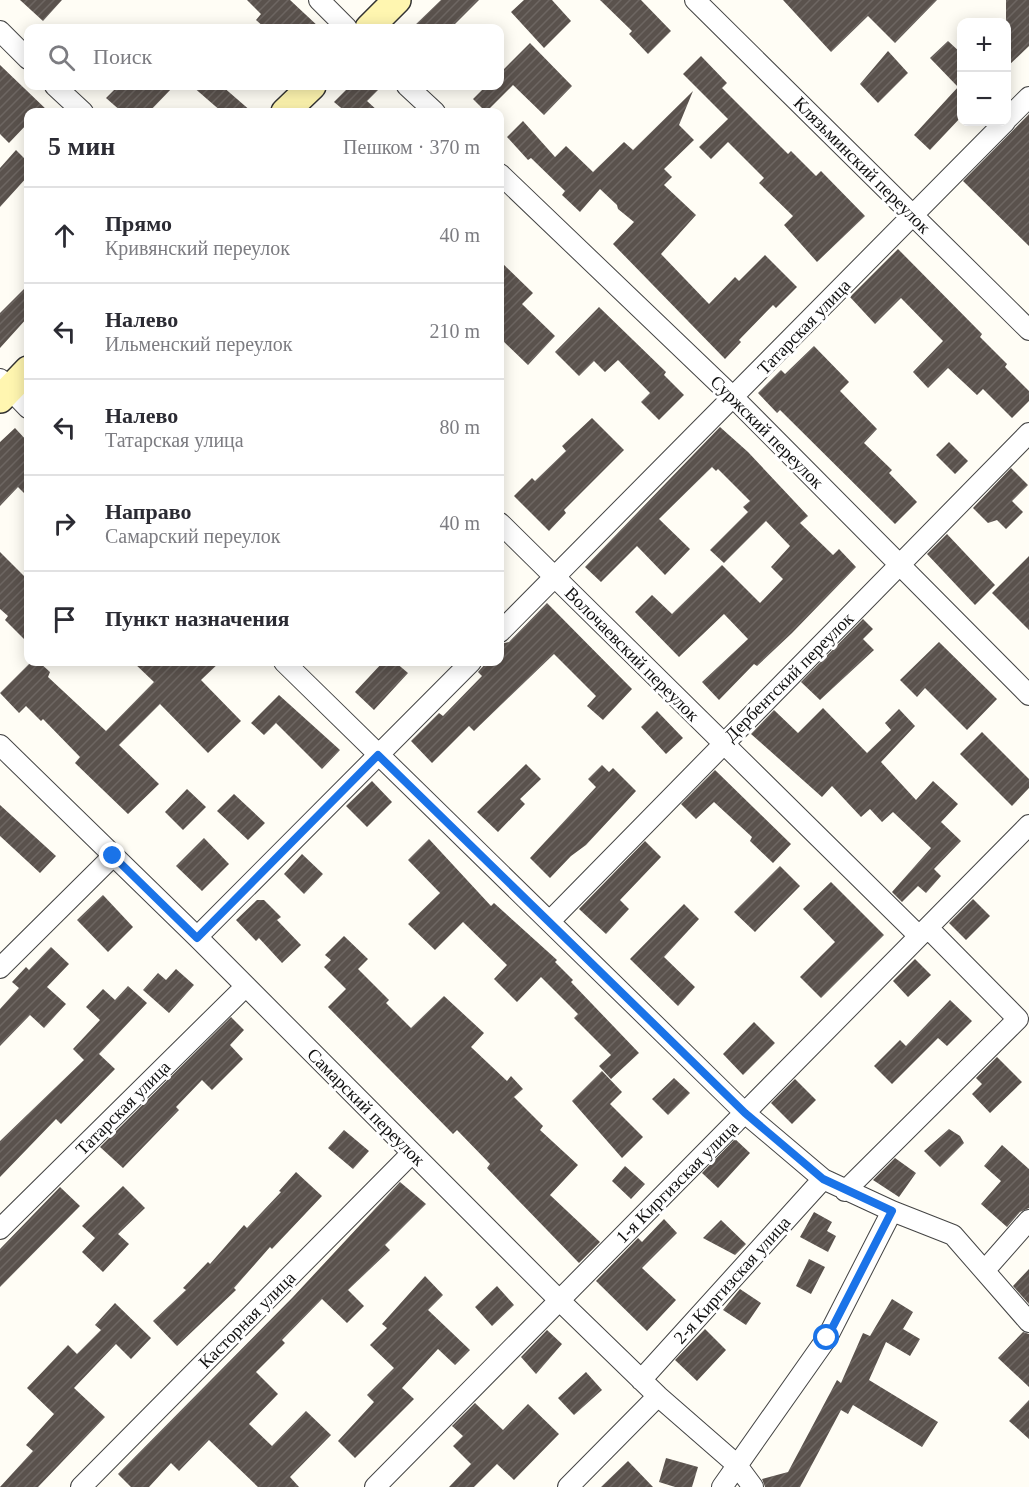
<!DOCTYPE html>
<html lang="ru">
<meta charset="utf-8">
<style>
body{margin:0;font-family:"Times New Roman",serif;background:#f2f2f3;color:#2b2b33}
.controls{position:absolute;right:18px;top:18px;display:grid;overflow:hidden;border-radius:12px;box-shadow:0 3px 15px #0003}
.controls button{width:54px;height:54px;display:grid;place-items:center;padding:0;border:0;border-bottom:2px solid #e1e1e2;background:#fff;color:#2b2b33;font:30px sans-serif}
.stop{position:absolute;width:18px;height:18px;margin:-14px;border:4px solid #1a73e8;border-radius:50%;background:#fff}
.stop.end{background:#1a73e8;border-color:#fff;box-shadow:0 2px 6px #0008}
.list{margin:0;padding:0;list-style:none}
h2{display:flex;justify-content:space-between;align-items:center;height:78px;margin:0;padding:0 24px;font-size:26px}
h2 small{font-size:20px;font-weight:400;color:#7c7c81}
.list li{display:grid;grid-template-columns:39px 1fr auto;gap:18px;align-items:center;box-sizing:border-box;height:96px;padding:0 24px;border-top:2px solid #e1e1e2}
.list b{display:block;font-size:22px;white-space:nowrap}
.list p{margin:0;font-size:20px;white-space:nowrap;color:#7c7c81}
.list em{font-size:20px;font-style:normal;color:#7c7c81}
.icon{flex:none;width:33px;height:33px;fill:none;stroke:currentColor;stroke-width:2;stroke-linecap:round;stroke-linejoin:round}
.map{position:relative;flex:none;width:1029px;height:1487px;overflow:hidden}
.search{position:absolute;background:#fff;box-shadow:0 3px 15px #0003;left:24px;top:24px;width:480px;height:66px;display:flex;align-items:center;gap:15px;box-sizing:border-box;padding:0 21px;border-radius:12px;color:#7c7c81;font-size:22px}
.panel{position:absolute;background:#fff;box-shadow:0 3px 15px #0003;left:24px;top:108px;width:480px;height:558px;border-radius:12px}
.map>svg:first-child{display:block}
.building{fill:url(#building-hatch)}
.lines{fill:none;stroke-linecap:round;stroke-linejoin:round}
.minor-casing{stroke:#444;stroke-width:22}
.secondary-casing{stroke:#333;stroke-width:30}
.minor{stroke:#fff;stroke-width:20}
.secondary{stroke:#fff6b0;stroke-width:27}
.route{stroke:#1a73e8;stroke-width:8}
.labels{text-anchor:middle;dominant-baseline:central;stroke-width:6;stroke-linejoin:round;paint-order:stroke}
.street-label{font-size:18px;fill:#111;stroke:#fff}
</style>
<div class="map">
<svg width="1029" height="1487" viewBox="0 0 1029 1487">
<defs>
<pattern id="building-hatch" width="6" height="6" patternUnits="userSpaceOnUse" patternTransform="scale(1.5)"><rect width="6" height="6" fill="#5a524d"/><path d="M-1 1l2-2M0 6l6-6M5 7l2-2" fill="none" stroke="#6d6662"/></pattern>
</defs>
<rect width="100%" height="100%" fill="#fffdf5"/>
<path class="building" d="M20,0H62L43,21Z
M247,0H290L320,28H265L256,20L261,14Z
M441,0H479L451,28H412Z
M524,0H552L571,21L544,48L511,12Z
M600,0H641L671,31L648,54L629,34L632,31Z
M783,0H937L895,43L868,16L831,52Z
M1006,0H1029V46L1006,68Z
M948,41L962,54V116L930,150L914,135L958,87L930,58Z
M530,43L572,86L544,115L513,85L486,112L473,99L486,86H500V73Z
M888,51L908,73L878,103L860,84Z
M701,56L727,83L722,88L788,154L791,151L816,176L821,171L865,216L817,262L784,225L793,216L759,183L764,178L728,142L711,159L699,147L728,119L683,74Z
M0,65L49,112H28V123L9,143L0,134Z
M118,86H174L149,112H122L106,98Z
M192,86H222L252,112H222Z
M350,86H382L367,101L379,112H346L334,102Z
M693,91L679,125L694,140L664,169L672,177L664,185L696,215L661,254L709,304L735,277L739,281L765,255L797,287L776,308L773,305L739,340L741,342L725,359L613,244L634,222L618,209L617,205L600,189L580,212L562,195L565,191L531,158L528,160L507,137L523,121L555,157L566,146L593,172L624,142L633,150Z
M1029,114V246L963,181Z
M16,150L28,162V176L0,207V168Z
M898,249L982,334L980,337L1007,364L1005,367L1029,391V401L1012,418L983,389L977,395L948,368L928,388L913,372L943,341L901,298L875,324L850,297Z
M500,261L533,293L522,304L555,336L528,365L500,338Z
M28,285V317L0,348V313Z
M599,307L666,372L664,375L684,395L659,420L641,402L650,393L618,360L605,372L594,361L579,376L555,352Z
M814,346L849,382L840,391L877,429L864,443L892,470L889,473L917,502L895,524L780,410L777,413L758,393L781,370L785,374Z
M592,418L624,450L564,510L566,513L549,531L514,496L532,478L535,481L566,451L562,446Z
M720,427L748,452L808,516L800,523L833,555L839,549L856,567L792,633L757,666L754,664L719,700L702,682L748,639L724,614L679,657L635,612L652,595L672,614L722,565L760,603L783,579L771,567L790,546L766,521L724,563L710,550L748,512L743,507L750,501L718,469L716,471L712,467L659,519L690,549L665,575L637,546L601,582L585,567Z
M15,428L28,442V497L18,487L0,506V442Z
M949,442L968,461L955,474L936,455Z
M1011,468L1028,485L1012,501L1023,512L1006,529L997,520L988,523L973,508Z
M947,534L995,585L975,605L927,554Z
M0,552L28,580V643L5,620L8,616L0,609Z
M1029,556V630L992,593Z
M547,603L632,689L603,720L587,706L596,696L554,654L474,731L469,726L432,763L411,741L439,713L443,716L482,676L478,672L487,662H500V644L509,642Z
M863,619L873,629L863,639L874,650L820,700L801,682Z
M939,642L997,699L967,730L925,688L917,697L900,680Z
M31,662H39L50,672L48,677L106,731L154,682L133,662H220L201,680L241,721L208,753L160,704L119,745L159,784L128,814L75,763L80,757L43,719L41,721L26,706L19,713L0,693Z
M383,662H395L408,673L374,710L355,692Z
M279,695L340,750L322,769L276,723L264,735L251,723Z
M823,708L867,753L891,730L885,723L899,709L915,726L881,762L916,800L933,781L958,804L941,822L961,841L934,869L941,876L926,893L918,886L902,902L892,892L931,848L893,812L882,822L870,809L861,817L832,786L822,797L751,734L774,710L798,733Z
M657,711L683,738L666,754L641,727Z
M982,732L1029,779V788L1012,806L960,754Z
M526,764L541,779L520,799L525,804L498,832L477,812Z
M602,765L609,772L613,768L636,791L586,845L571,856L550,878L530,858L596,787L588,779Z
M715,770L791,844L773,863L750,841L752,837L714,802L696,819L681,804Z
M372,781L392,802L367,827L346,806Z
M187,789L206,807L183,830L165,812Z
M234,794L265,823L248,840L217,811Z
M0,805L56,856L40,873L0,836Z
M204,838L229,864L202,891L176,866Z
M429,839L491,906L494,903L557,960L555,962L573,980L571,982L639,1053L611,1079L599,1066L611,1055L574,1018L578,1014L541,977L517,1002L494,979L507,965L463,922L435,950L408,924L440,893L408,860Z
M645,841L661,857L620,900L629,909L606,934L579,909Z
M302,854L323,874L304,894L284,874Z
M780,866L800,886L755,932L734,912Z
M831,882L884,935L821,998L800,977L835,942L803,909Z
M103,895L133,927L108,952L77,920Z
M973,899L990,916L966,940L949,923Z
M257,900H264L281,917L277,920L301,945L282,963L259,938L256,941L236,920Z
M684,904L699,919L664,957L695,987L678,1006L630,959Z
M344,936L368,959L358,969L389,1000L386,1003L411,1028L444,996L484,1033L471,1047L507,1081L511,1076L523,1089L514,1097L543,1126L540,1130L578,1165L550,1195L600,1242L579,1263L487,1168L490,1164L457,1130L453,1134L328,1007L346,989L324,967L331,960L325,955Z
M51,947L69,964L47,987L66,1004L44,1028L30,1015L0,1046V1009L19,988L12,982L26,967L29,970Z
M915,959L931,975L908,997L893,981Z
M176,969L194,985L169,1013L143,990L158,973L166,980Z
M128,986L147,1003L99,1054L115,1069L61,1124L56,1119L0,1177V1141L84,1060L73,1049L100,1020L86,1007L103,989L115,1000Z
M950,1000L972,1021L947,1046L938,1038L892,1084L874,1066L900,1040L906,1046Z
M231,1017L244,1030L230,1045L243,1059L212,1090L202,1080L176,1107L179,1110L123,1168L100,1147Z
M754,1022L775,1043L743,1075L723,1054Z
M997,1057L1022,1082L990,1113L972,1094L982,1084L976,1078Z
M602,1071L622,1092L610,1104L643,1137L622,1158L572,1101Z
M674,1078L690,1093L668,1115L652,1099Z
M795,1079L816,1100L792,1124L771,1103Z
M949,1129L960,1136L964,1143L940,1167L924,1151Z
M344,1130L369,1151L353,1169L328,1148Z
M735,1139L750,1153L718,1188L702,1173Z
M1002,1145L1029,1169V1208L1020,1212L1007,1227L981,1204L1001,1181L984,1166Z
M895,1158L916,1173L899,1197L873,1180Z
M625,1166L645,1184L631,1199L612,1181Z
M296,1172L322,1196L272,1249L270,1247L234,1288L236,1290L177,1346L153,1321L186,1290L183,1288L208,1262L210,1264L244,1225L247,1228L281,1192L279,1191Z
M400,1182L426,1204L385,1245L390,1250L348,1290L364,1306L347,1323L322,1299L282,1340L285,1343L256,1372L278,1394L249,1424L272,1446L306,1411L331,1435L290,1477L299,1487H258L209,1440L179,1471L171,1463L149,1487H131L118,1474L293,1297Z
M123,1186L145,1208L118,1234L129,1244L103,1272L82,1252L95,1238L82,1226Z
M60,1187L80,1206L0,1287V1249Z
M814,1212L832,1222L827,1231L836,1236L828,1252L800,1237Z
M664,1219L677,1233L642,1268L676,1300L647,1331L596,1281L638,1238L642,1242Z
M721,1220L746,1244L735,1255L703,1238Z
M809,1259L825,1267L811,1294L796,1286Z
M1029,1269V1304L1013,1286Z
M425,1276L443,1295L428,1310L470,1350L455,1365L438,1349L402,1388L414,1399L355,1458L338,1441L374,1402L367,1395L394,1368L370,1345L387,1328L382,1324Z
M497,1286L514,1305L492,1326L475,1307Z
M740,1289L761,1303L746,1325L723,1310Z
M892,1299L913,1312L903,1329L920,1339L910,1356L886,1342L869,1380L938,1422L922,1447L853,1405L848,1414L841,1410L800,1487H765L762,1479L788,1472L837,1380L841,1383L863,1333L870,1336Z
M115,1303L151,1338L131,1359L116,1344L74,1388L105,1417L38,1487H0L33,1451L26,1445L54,1414L27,1388L68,1345L77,1354L101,1330L95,1325Z
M705,1329L726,1350L697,1381L675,1360Z
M547,1330L562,1344L536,1374L521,1357Z
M1023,1332L1029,1334V1387L998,1358Z
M586,1372L602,1390L574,1415L558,1398Z
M1029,1400V1439L1009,1421Z
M475,1403L503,1430L528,1404L559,1434L514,1480L497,1464L474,1487H449L471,1464L453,1446L463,1436L452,1426Z
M666,1458L698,1467L692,1487H675L659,1482Z
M628,1461L653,1487H601Z"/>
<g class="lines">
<defs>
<path id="minor" d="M319,0L347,28
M695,0L1029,330
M0,31L28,59
M55,86L83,112
M407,86L435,112
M1006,120L1029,97
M500,174L734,398L1029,695
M0,379L28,408
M500,523L919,936
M500,632L1005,122
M284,662L745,1113L823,1179L892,1211L953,1235L1029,1322
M0,745L197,937L559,1300L658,1396L736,1464L753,1487
M550,921L1029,433
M197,937L471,662
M0,968L113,856
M845,1191L1018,1019L928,928
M0,1229L246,986
M985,1270L1029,1220
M641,1380L823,1179
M81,1487L412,1153
M375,1487L1029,825
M568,1487L658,1396
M722,1487L827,1338L892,1211"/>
<path id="secondary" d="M369,28L397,0
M285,112L312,86
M0,399L28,370"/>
</defs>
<use href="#minor" class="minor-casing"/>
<use href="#secondary" class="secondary-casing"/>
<use href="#minor" class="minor"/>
<use href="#secondary" class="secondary"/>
</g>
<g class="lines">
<path class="route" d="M113,856L197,938L378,755L745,1113L823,1179L892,1211L827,1338"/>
</g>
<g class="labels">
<g class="street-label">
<text transform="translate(862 165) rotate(45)">Клязьминский переулок</text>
<text transform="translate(804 327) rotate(-46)">Татарская улица</text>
<text transform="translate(767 432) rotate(45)">Суржский переулок</text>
<text transform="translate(632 654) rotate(45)">Волочаевский переулок</text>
<text transform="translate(789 677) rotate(-45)">Дербентский переулок</text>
<text transform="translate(366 1107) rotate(45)">Самарский переулок</text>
<text transform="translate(123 1108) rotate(-45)">Татарская улица</text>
<text transform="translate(677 1182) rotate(-45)">1-я Киргизская улица</text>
<text transform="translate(732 1280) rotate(-48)">2-я Киргизская улица</text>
<text transform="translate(247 1320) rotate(-45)">Касторная улица</text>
</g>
</g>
</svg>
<div class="controls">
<button>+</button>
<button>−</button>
</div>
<div class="stop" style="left:827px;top:1338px"></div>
<div class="stop end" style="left:113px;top:856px"></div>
<div class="search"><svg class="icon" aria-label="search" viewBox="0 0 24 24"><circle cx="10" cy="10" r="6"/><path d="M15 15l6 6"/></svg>Поиск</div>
<section class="panel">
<h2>5 мин<small>Пешком · 370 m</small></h2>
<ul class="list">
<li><svg class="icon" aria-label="ahead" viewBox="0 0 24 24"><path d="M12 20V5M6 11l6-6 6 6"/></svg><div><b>Прямо</b><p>Кривянский переулок</p></div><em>40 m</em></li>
<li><svg class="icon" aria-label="left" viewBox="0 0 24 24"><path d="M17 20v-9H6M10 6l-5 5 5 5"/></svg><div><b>Налево</b><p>Ильменский переулок</p></div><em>210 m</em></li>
<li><svg class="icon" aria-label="left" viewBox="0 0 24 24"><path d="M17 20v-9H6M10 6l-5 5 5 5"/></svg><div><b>Налево</b><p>Татарская улица</p></div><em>80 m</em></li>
<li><svg class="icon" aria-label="right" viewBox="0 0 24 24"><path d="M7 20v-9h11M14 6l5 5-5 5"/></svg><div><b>Направо</b><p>Самарский переулок</p></div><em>40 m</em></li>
<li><svg class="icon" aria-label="arrive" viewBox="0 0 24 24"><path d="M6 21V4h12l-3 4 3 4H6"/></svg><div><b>Пункт назначения</b></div></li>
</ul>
</section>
</div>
